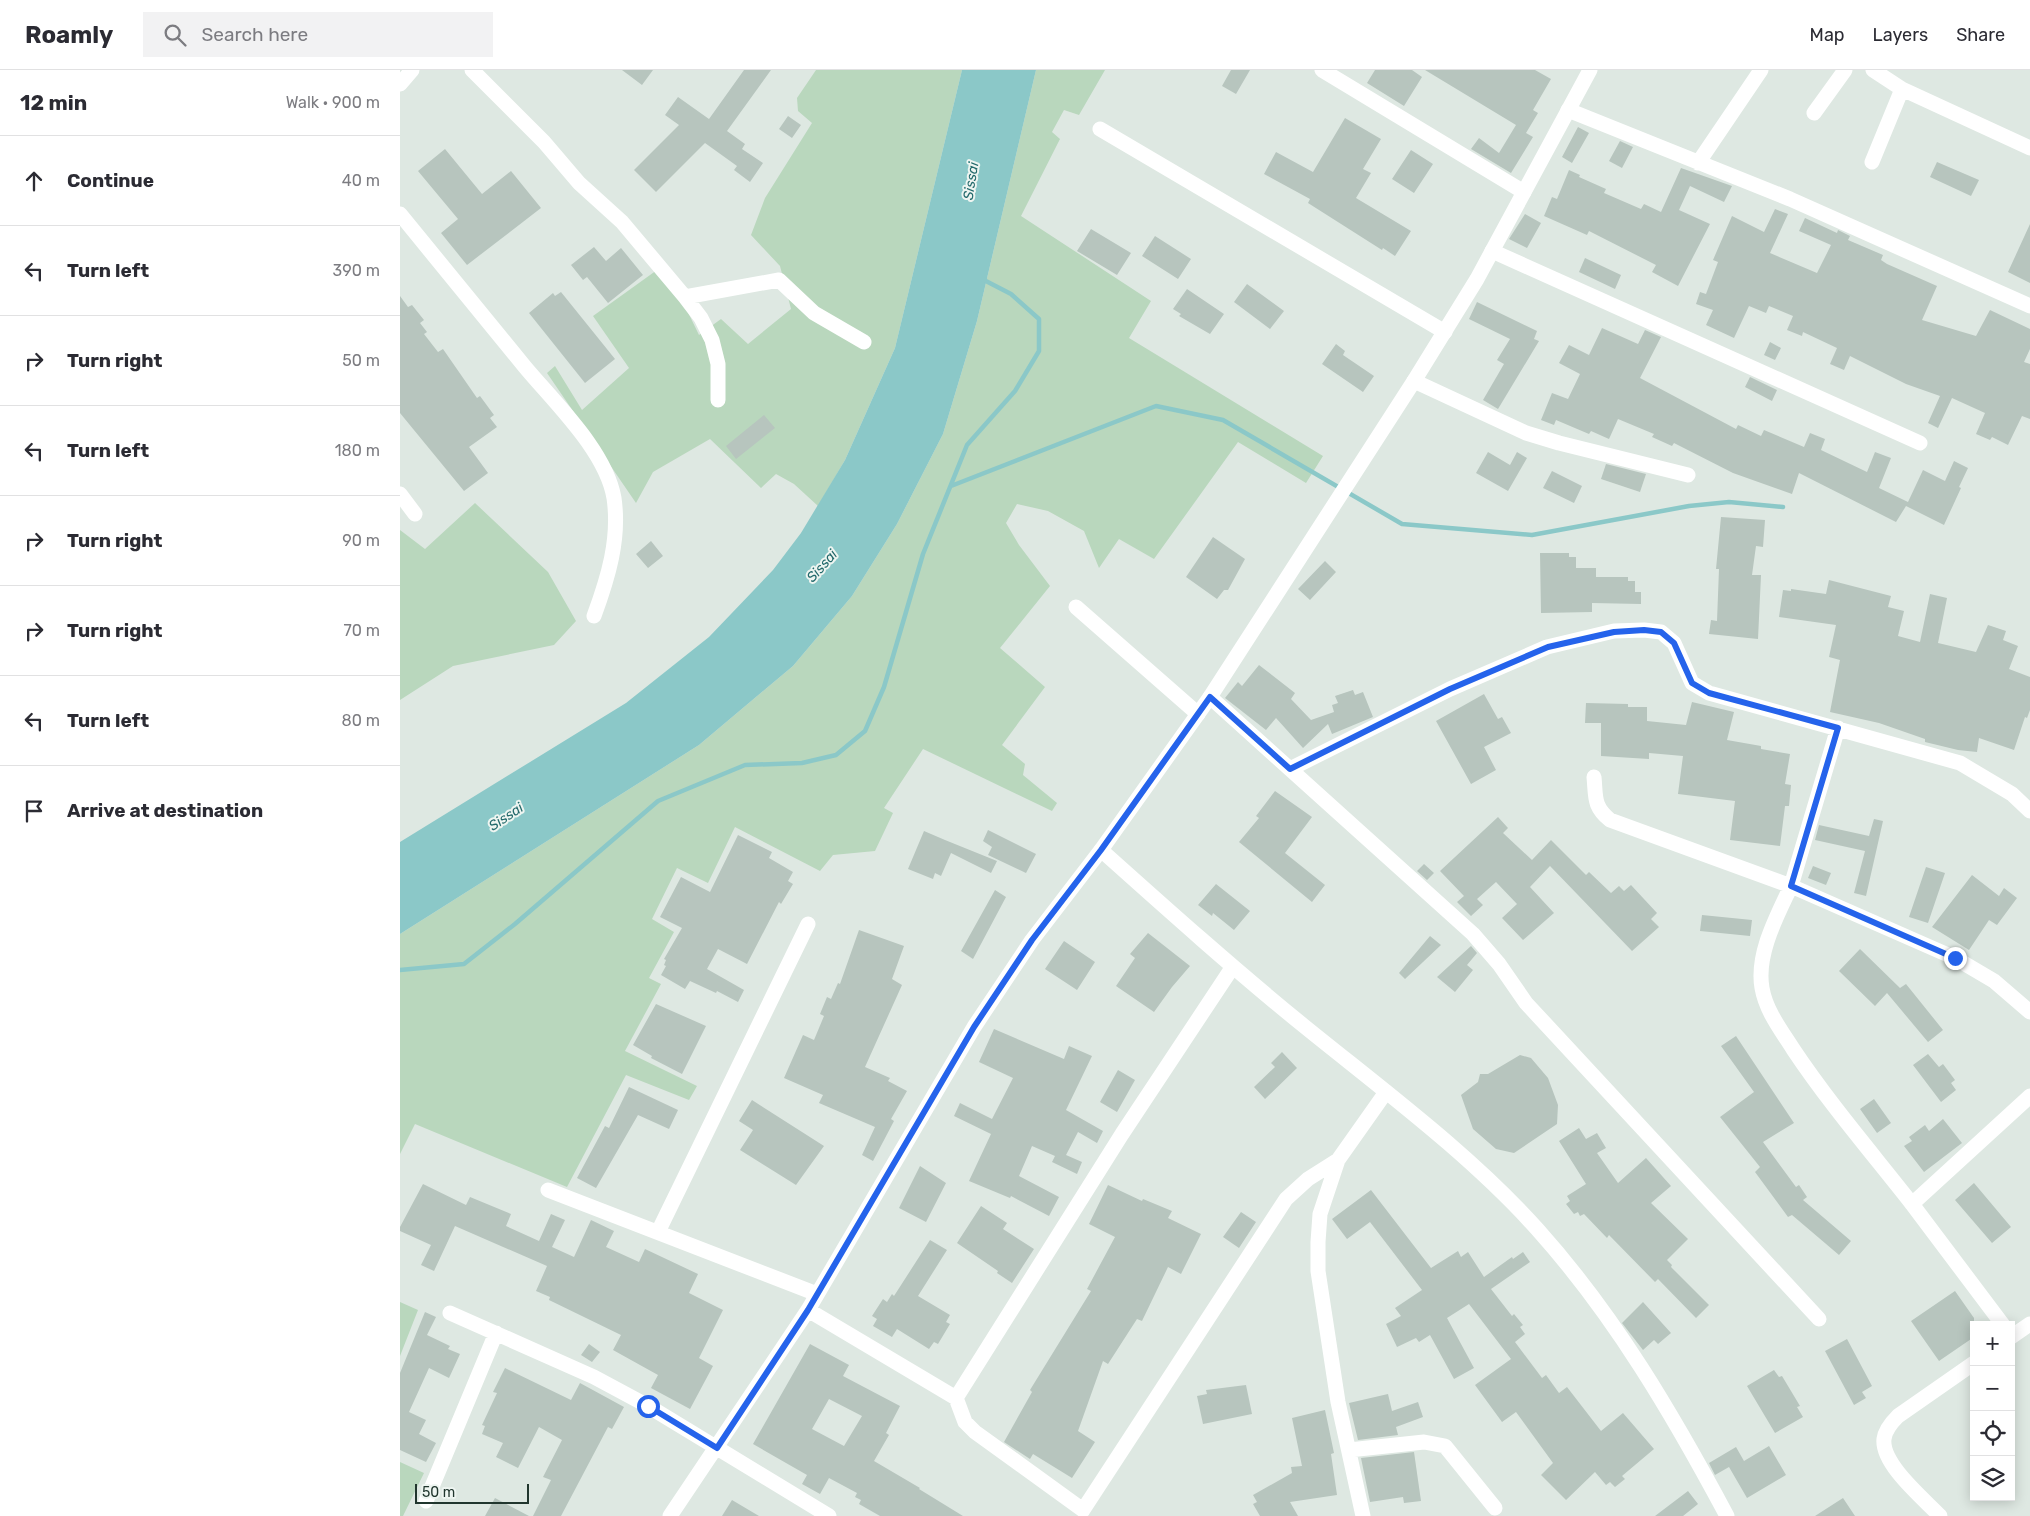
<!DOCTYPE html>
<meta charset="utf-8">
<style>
body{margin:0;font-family:Rubik,sans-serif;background:#f2f2f3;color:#2b2b33}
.controls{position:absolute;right:15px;bottom:15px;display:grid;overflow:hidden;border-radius:0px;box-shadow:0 2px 12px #0003}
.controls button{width:45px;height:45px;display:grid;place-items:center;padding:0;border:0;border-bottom:1px solid #e1e1e2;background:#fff;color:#2b2b33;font:25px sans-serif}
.scale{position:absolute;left:15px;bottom:12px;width:114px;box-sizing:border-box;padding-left:5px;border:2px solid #21362e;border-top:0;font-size:14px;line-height:18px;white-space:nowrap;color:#21362e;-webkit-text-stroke:4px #eef5f1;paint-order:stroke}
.stop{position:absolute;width:15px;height:15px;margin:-11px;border:4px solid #2563eb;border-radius:50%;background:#fff}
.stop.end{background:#2563eb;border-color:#fff;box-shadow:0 1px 5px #0008}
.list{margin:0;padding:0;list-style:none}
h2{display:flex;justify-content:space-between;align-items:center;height:65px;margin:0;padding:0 20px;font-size:21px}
h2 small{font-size:16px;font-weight:400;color:#7c7c81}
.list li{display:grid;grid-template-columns:32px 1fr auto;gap:15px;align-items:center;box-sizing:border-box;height:90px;padding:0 20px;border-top:1px solid #e1e1e2}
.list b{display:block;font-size:19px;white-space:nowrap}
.list em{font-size:16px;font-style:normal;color:#7c7c81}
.icon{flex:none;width:28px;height:28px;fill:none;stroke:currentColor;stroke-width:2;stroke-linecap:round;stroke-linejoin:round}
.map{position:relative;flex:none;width:1630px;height:1446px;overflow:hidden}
header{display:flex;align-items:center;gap:30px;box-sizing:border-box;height:70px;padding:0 25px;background:#fff;border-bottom:1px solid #e1e1e2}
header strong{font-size:24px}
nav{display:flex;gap:28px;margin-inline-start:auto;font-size:18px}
.search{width:350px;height:45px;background:#f2f2f3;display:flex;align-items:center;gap:12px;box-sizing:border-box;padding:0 18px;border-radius:0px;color:#7c7c81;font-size:19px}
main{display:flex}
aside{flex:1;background:#fff}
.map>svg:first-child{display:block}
.green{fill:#b9d7bd}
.water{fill:#8bc8c8}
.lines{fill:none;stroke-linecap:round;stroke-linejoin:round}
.stream{stroke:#8bc8c8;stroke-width:4.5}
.building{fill:#b7c5be;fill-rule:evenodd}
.minor{stroke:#fff;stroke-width:15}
.tertiary{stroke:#fff;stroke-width:15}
.route{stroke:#2563eb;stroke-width:6}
.labels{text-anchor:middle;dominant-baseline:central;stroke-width:4;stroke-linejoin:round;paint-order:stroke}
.water-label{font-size:14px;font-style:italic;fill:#22696b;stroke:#eef5f1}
</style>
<header>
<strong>Roamly</strong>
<div class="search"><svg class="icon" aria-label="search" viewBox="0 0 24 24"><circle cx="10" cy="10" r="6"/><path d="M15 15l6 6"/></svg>Search here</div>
<nav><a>Map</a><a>Layers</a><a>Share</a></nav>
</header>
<main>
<aside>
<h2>12 min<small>Walk · 900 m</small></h2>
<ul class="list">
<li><svg class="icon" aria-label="ahead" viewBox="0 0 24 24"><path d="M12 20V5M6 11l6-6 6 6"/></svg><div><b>Continue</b></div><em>40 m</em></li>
<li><svg class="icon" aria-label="left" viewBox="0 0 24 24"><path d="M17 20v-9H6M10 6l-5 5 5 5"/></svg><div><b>Turn left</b></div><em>390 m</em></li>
<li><svg class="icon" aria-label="right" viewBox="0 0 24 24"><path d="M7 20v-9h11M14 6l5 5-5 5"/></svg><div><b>Turn right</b></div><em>50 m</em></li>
<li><svg class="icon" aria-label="left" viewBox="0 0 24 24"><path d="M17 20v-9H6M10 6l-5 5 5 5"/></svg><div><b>Turn left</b></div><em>180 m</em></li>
<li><svg class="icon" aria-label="right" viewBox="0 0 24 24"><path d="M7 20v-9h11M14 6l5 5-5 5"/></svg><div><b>Turn right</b></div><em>90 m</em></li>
<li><svg class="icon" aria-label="right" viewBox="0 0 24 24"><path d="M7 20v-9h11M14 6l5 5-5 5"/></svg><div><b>Turn right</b></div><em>70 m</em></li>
<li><svg class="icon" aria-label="left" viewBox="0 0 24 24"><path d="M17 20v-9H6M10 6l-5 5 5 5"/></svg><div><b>Turn left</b></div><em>80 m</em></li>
<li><svg class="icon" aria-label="arrive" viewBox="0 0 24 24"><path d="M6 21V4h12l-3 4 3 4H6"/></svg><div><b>Arrive at destination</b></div></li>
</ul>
</aside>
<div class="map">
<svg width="1630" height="1446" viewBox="0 0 1630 1446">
<rect width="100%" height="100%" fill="#dee8e2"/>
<path class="green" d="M416,0H562L495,278L445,390L418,436L394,414L376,404L361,418L310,369L253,402L236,433L147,303L155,296L182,340L229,298L193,246L257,200L283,232L299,265L321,249L348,274L391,239L380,196L351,165L365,128L412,53L398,41L397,28Z
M636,0H705L679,45L664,40L652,62L660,69L621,146L751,231L729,268L923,386L906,413L838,372L754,489L719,469L699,498L684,461L648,441L617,434L606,453L619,475L650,516L600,578L645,617L602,675L625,694L623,705L657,733L652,741L523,679L484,738L493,743L475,781L433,785L420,801L335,757L308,813L277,798L252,849L274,862L249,908L261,914L225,981L297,1016L289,1030L226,1005L167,1117L15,1054L0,1084V864L299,675L393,596L452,526L497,454L543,364L577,251Z
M75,433L148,502L176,551L154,575L53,596L0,630V460L25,479Z
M0,1232L18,1240L0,1286Z
M0,1392L24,1403L3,1446H0Z"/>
<path class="water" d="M562,0H636L577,251L543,364L497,454L452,526L393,596L299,675L0,864V772L226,633L309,567L373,500L401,463L445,390L495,278Z"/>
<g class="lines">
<path class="stream" d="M551,416L756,336L823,350L1002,454L1132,465L1289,436L1329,432L1383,437
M0,900L64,894L115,854L258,731L345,695L402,693L436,685L465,661L484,617L523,484L567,375L615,321L639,281V249L611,224L582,209"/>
</g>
<path class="building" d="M222,0H253L242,15Z
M344,0H371L327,61L345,74L342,79L363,93L350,112L334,100L337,96L305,73L256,122L234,100L279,55L265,45L278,27L309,49Z
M831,0H850L836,24L822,16Z
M975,0H1012L1022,7L1004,36L967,13Z
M1025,0H1135L1151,9L1133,40L1138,43L1126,63L1133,67L1111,103L1071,79L1079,68L1099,83L1116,55Z
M388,46L401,55L392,68L379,59Z
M945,48L981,69L963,99L971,103L956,128L1011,161L995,186L983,178L982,180L908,133L910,129L864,104L876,82L913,102Z
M1178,57L1189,63L1172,93L1162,87Z
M1220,71L1233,77L1222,98L1209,91Z
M45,79L82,124L111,101L141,138L67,195L41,163L58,149L18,101Z
M1011,80L1033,94L1014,123L992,109Z
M1537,92L1579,110L1571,126L1530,107Z
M1281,98L1332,116L1324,132L1290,116L1279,140L1310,154L1278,216L1252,202L1256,195L1189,161L1187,165L1144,146L1152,127L1157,129L1169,100L1180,105L1179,107L1206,119L1204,123L1241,139L1244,134L1261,142Z
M1375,139L1388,144L1370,183L1417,203L1431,175L1399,161L1405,148L1437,163L1438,160L1450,166L1448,170L1483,185L1481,190L1487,194L1537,216L1522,250L1576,266L1590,240L1630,259V279L1624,292L1630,294V349L1622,346L1608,375L1592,367L1590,370L1576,364L1585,343L1552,328L1538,358L1528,353L1540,326L1506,314L1450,286L1444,300L1430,294L1437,278L1403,262L1402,266L1387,260L1393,246L1369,236L1366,243L1349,236L1334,268L1306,255L1313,240L1296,234L1300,222L1306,224L1318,192L1313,190L1332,146L1364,162Z
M1125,144L1141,153L1127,178L1109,169Z
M1630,154V213L1608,202Z
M691,159L731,183L717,205L677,181Z
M755,166L791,189L778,209L742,186Z
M194,177L206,191L221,178L243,205L208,233L187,207L183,210L171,195Z
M1185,188L1221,205L1215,219L1179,202Z
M847,214L884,241L870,259L834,232Z
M787,219L824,244L810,264L779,246L781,244L773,239Z
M161,222L215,289L185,313L129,243L153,223L155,226Z
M0,226L8,237L12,235L24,250L20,253L27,262L24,264L38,282L43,279L77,328L80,326L94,345L90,348L97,357L69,377L88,403L64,421L0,343Z
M1077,232L1137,261L1134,269L1139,271L1098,339L1083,330L1104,294L1097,290L1110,269L1069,249Z
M1202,258L1238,274L1245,260L1261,267L1240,308L1336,359L1338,355L1361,366L1364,360L1404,377L1410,363L1425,369L1421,380L1467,402L1475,382L1491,388L1479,418L1508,432L1523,400L1545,411L1554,391L1568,398L1559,417L1561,418L1544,455L1506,436L1496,452L1399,403L1392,424L1333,403L1274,373L1272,376L1252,367L1254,364L1218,349L1209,369L1191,361L1189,364L1156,350L1154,355L1141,350L1152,323L1168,329L1180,304L1159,293L1169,275L1189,285Z
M1370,272L1381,278L1375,290L1364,285Z
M936,274L945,281L943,285L974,306L963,322L922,294Z
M1350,307L1377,320L1372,331L1345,317Z
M364,345L375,358L336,389L326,376Z
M1088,382L1110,395L1117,382L1127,388L1108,421L1076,403Z
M1206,394L1246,404L1240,422L1201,409Z
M1152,401L1182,416L1174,433L1143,418Z
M1321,447L1365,450L1363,477L1356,476L1352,505H1361L1358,569L1309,564L1311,550L1317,551L1319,499H1316Z
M813,467L845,489L828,520H824L817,529L786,507Z
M251,471L263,486L248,498L236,484Z
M1140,483H1169V487H1176V498H1196V507H1228V511H1235V522H1241V534L1192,533V542L1141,543Z
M925,491L936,502L910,530L898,519Z
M1429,510L1491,526L1488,537L1504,541L1498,566L1520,572L1530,524L1547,528L1538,573L1576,582L1588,555L1606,561L1603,570L1618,576L1609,599L1630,607V640L1627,648L1625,647L1614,680L1579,668L1577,682L1558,680L1525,672V669L1479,653L1430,642L1440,590L1429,587L1436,555L1379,547L1383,520L1391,521V519L1426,524Z
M859,595L895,623L891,629L911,650L934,642L932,635L938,633L935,626L953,620L955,625L963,622L973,647L932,664L928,654L903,678L876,648L866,660L825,628L838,612L842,616Z
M1084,624L1098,649L1102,647L1111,663L1084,677L1096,700L1071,714L1036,651Z
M1292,632L1334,642L1327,670L1361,676V679L1390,684L1385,714L1391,715L1389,736H1385L1380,776L1330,770L1335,731L1278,724L1283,686L1249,683V689L1201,686V653H1185L1186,633L1228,634V637H1247V651L1286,655Z
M875,721L912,747L885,783L925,815L912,832L839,772L859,748L856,746Z
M1098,747L1108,758L1103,763L1132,790L1151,770L1186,805L1189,802L1211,823L1219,816L1224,821L1231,815L1257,843L1251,849L1259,857L1232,881L1150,796L1130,817L1154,843L1123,870L1102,848L1117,834L1096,812L1077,829L1083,835L1071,846L1057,832L1064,826L1040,801Z
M1474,749L1483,751L1466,826L1454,823L1465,781L1415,770L1419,755L1469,766Z
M588,760L636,784L626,803L588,785L592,777L583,771Z
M524,761L545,770L597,791L591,803L551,783L541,806L535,803L533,809L508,799Z
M338,765L372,782L369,788L393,802L388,811L393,814L381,834L379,832L347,894L318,879L307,899L344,920L338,932L317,921L316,923L290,911L285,919L261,905L266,896L264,895L266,890L264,889L282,858L260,847L281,807L310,822Z
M1024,794L1034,803L1027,810L1017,801Z
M1413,796L1431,803L1426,815L1408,808Z
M1526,797L1545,803L1528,853L1509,847Z
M1572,805L1599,826L1604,818L1617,828L1597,855L1589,850L1569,880L1532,857Z
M816,814L850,841L834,860L813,843L812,846L798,835Z
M595,820L606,827L573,889L561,881Z
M1302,845L1352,850L1350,866L1300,861Z
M459,860L504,876L492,909L502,915L465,997L490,1008L488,1011L507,1021L491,1049L494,1051L473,1091L462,1085L475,1057L419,1033L423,1025L384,1008L403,965L414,970L424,946L420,944L427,927L431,929L438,913L440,914Z
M748,863L790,896L772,917L754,942L716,916L735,888L730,884Z
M1030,866L1041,875L1005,909L999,903Z
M664,871L695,892L677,920L645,899Z
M1071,876L1077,883L1067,895L1073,900L1055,922L1037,907Z
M1460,879L1500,918L1506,914L1543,960L1528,972L1487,923L1475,936L1439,901Z
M256,934L306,956L282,1004L251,988L252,986L233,975Z
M594,959L664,989L669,976L692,986L666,1040L703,1061L697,1073L678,1062L666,1085L682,1092L677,1104L652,1092L655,1086L632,1076L619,1106L659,1127L649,1146L611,1126L610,1128L569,1111L591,1064L554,1046L560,1033L592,1049L613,1008L579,992Z
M1336,966L1394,1053L1363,1072L1396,1117L1399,1115L1407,1127L1403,1130L1451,1171L1439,1185L1392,1145L1388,1147L1355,1102L1360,1097L1320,1047L1354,1022L1321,976Z
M882,982L897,998L865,1029L854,1017L875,997L871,993Z
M1528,984L1539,997L1543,994L1555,1010L1551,1013L1556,1020L1541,1032L1513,995Z
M1120,985L1131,988L1148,1008L1158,1035L1157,1054L1114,1083L1096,1079L1073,1059L1061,1025L1078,1012L1080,1004H1088Z
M718,1000L735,1010L717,1042L700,1032Z
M229,1017L278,1040L269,1059L238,1045L196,1118L177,1108L205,1056L209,1058Z
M1474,1029L1491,1053L1477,1063L1460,1039Z
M352,1030L424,1076L396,1115L340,1080L353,1060L339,1051Z
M1543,1049L1562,1073L1524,1102L1504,1076L1512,1071L1509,1067L1525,1055L1529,1061Z
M1179,1058L1186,1069L1197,1063L1206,1078L1197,1083L1218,1113L1246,1088L1271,1116L1251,1133L1288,1169L1267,1190L1272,1195L1271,1197L1309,1235L1296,1248L1258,1209L1255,1212L1209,1165L1207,1168L1184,1144L1180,1146L1178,1142L1174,1144L1166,1134L1170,1131L1167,1126L1186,1114L1159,1071Z
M520,1096L546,1113L526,1152L499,1138Z
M1574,1113L1611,1157L1592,1173L1555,1130Z
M23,1114L66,1135L70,1127L111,1144L106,1156L139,1171L151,1144L165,1150L152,1177L174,1187L191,1150L214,1161L206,1177L239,1192L245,1179L298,1204L289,1223L323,1240L299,1288L313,1296L290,1339L251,1318L258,1305L213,1280L221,1265L149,1230L150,1227L136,1221L147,1196L55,1156L34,1201L21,1195L31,1175L0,1161V1157Z
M708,1115L742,1131L743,1129L772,1141L768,1148L801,1164L781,1204L768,1197L742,1251L737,1249L708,1294L703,1291L678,1361L695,1372L672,1408L633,1384L630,1389L604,1372L632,1322L630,1320L691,1221L687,1219L715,1167L689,1154Z
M971,1120L1031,1198L1058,1181L1061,1187L1068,1182L1084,1207L1112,1187L1113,1189L1123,1182L1130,1192L1091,1219L1112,1246L1114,1244L1123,1255L1120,1257L1125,1264L1115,1272L1142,1308L1146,1305L1159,1323L1167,1317L1201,1361L1223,1343L1254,1379L1222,1406L1225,1409L1215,1417L1210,1412L1206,1415L1195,1402L1166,1430L1141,1405L1153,1393L1116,1342L1102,1352L1075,1315L1111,1289L1069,1234L1047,1248L1074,1298L1054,1309L1030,1265L1019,1272L1016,1268L997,1277L986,1254L1001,1246L995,1238L1022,1220L970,1152L947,1169L932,1149Z
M581,1136L607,1153L603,1159L634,1179L612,1213L597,1203L598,1201L557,1173Z
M841,1142L856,1152L839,1178L823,1167Z
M530,1170L547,1180L518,1226L550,1245L546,1252L550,1254L538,1274L534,1272L529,1279L497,1259L492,1267L473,1256L477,1249L472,1246L483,1229L487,1232L492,1224L494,1226Z
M1555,1221L1574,1248V1267L1539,1291L1511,1251Z
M1243,1232L1271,1263L1258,1274L1254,1270L1243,1280L1222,1253Z
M25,1242L36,1247L27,1265L50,1276L48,1279L60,1284L49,1308L29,1298L9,1342L26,1350L19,1364L36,1373L26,1392L0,1380V1303Z
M1447,1269L1472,1316L1462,1322L1466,1328L1454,1335L1425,1281Z
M189,1274L200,1282L192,1292L181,1285Z
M410,1274L449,1295L443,1306L500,1336L486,1363L489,1365L474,1391L520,1418L519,1419L563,1446H480L459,1434L461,1430L455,1427L457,1423L429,1408L420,1424L402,1414L407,1405L353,1374ZM429,1329L462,1346L444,1376L412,1359Z
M105,1298L171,1330L180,1313L224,1337L212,1359L208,1357L161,1446H133L151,1410L143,1407L162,1370L139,1357L118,1398L96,1387L103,1373L82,1364L85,1356L82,1355L97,1323L93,1322Z
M1374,1300L1379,1307L1382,1306L1400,1336L1397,1337L1403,1347L1375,1363L1347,1316Z
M846,1315L852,1344L803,1354L797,1326L807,1324L806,1320Z
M988,1324L992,1341L1018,1332L1023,1347L996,1357L998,1365L958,1370L949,1333Z
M925,1340L934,1383L931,1384L937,1425L890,1432L898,1446H860L853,1434L857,1432L853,1425L892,1403L891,1397L902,1396L892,1348Z
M1369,1376L1386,1405L1347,1428L1329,1397L1315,1405L1309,1393L1336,1377L1344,1391Z
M1014,1382L1021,1431L1004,1433L1003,1427L970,1432L961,1388Z
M1288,1421L1298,1434L1283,1446H1255Z
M95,1428L129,1446H85Z
M1443,1428L1455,1446H1415Z
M332,1430L359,1446H322Z"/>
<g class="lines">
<path class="minor" d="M72,0L144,72L179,113L222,152L285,227L301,248L312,270L318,294V330
M922,0L1124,122
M1473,0L1502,19L1630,78
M0,14L12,0
M1168,40L1390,129L1630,236
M1414,43L1445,0
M700,59L1045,262
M1472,92L1502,19
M1298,93L1361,0
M0,144C42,195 83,246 125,297C155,333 206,381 214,428C220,469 208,508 194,546
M1092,181L1520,373
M285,227L379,210L414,243L464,272
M1014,311L1126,363L1159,373L1288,405
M0,424L15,444
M676,537L798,644
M810,627L1073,864L1099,894L1126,933L1419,1249
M1438,658L1391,816L1555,888L1594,911L1630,942
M890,699L1050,619L1147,577L1214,561L1244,560L1261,562L1274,573L1292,613L1309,623L1560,693L1612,724L1630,741
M1194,707C1196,727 1193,736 1210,750L1391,816C1377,846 1356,884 1362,918C1366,941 1381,960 1393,979C1429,1033 1472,1083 1512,1134
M148,1120L417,1224
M258,1162L408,854
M408,1240L556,1328L722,1064L832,898
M50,1243L194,1307L248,1336L429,1446
M1603,1255L1512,1134L1630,1026
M1611,1267L1630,1254
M556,1328L565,1352L575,1362L683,1440L886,1129L908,1109L938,1090
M949,1380L1024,1372L1045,1376L1095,1438
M26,1431L96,1263
M270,1446L408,1240L574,957L632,870L701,780
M963,1446L938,1332L918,1201V1172L920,1144L938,1090L986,1022
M1540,1446C1524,1429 1481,1394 1484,1369C1485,1360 1492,1352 1498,1346L1574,1293"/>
<path class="tertiary" d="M1190,0L1077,209L1014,311L810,627L701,780C768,840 835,900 904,956C983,1020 1071,1085 1138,1160C1215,1246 1273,1345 1327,1446"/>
</g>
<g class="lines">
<path class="route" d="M248,1336L317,1378L408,1240L574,957L632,870L701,780L810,627L890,699L1050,619L1148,577L1214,562L1244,560L1261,562L1274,573L1292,613L1309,623L1438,658L1391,816L1555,888"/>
</g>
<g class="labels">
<g class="water-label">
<text transform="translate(571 111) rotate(-81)">Sissai</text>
<text transform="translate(422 496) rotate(-48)">Sissai</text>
<text transform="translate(106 747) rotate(-34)">Sissai</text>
</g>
</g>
</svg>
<div class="controls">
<button>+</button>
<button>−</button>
<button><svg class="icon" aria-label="locate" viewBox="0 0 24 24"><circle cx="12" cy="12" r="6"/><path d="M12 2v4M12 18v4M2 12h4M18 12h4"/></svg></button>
<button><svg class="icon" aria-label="layers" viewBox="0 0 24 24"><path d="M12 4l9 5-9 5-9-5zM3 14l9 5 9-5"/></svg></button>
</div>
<div class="scale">50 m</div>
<div class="stop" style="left:248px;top:1336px"></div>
<div class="stop end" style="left:1555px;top:888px"></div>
</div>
</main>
